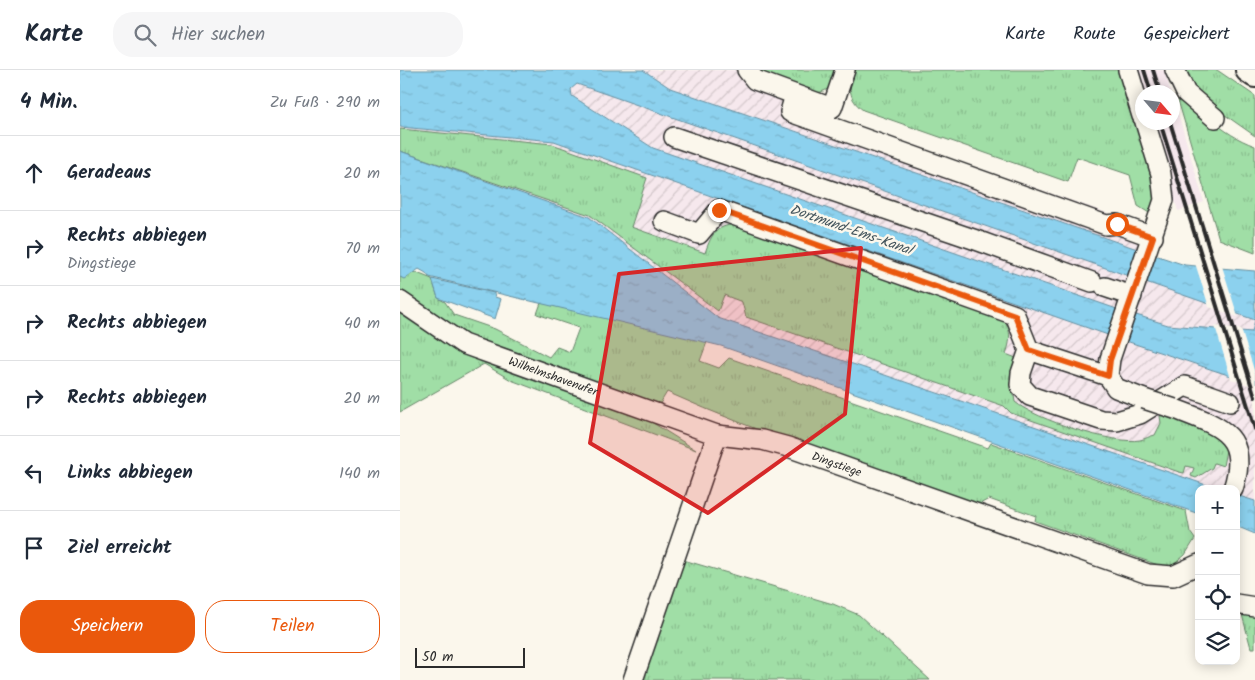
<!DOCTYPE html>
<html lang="de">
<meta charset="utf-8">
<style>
body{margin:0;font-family:Kalam,sans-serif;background:#f6f6f7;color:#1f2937}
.controls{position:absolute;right:15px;bottom:15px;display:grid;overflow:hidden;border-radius:10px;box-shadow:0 2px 12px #0003}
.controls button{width:45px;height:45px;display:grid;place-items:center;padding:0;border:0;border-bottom:1px solid #e0e1e3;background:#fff;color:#1f2937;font:25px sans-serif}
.compass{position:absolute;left:735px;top:15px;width:45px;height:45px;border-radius:50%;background:#fff;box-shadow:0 2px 12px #0003;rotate:118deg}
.scale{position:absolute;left:15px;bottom:12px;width:110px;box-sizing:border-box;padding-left:5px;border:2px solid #2b2b2b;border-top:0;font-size:14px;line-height:18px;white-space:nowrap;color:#2b2b2b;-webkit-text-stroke:4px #fbf7ec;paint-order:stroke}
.stop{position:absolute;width:15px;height:15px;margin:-11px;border:4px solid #ea580c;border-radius:50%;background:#fff}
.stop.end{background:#ea580c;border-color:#fff;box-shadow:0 1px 5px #0008}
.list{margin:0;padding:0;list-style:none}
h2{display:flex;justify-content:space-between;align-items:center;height:65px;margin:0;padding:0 20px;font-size:21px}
h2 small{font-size:16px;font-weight:400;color:#747a83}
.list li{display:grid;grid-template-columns:32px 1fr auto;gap:15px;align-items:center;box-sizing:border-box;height:75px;padding:0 20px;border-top:1px solid #e0e1e3}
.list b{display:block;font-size:19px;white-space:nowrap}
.list p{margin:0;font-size:16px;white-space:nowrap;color:#747a83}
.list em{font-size:16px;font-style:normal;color:#747a83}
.actions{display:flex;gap:10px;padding:15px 20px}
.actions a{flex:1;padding:11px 0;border:1px solid #ea580c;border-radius:20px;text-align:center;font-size:18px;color:#ea580c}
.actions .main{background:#ea580c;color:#fff}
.icon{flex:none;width:28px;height:28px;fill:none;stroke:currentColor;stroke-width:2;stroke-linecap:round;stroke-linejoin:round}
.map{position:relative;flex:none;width:855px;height:610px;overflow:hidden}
header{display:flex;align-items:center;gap:30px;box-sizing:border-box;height:70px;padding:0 25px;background:#fff;border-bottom:1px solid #e0e1e3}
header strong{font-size:24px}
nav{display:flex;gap:28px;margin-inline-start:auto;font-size:18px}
.search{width:350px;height:45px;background:#f6f6f7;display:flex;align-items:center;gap:12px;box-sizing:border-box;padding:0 18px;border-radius:20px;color:#747a83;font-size:19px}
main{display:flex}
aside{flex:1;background:#fff}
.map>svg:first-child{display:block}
.built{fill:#f6e8ed}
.industrial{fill:url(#industrial-furrows)}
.grass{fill:url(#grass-tufts);stroke:#668468}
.water{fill:url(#water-ripples);stroke:#658fa0;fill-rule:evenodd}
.pier{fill:#fbf7ec}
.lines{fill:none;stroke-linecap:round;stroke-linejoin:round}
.minor-casing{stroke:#2b2b2b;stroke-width:22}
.major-casing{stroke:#2b2b2b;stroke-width:28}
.minor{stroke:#fbf7ec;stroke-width:19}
.major{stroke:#fbf7ec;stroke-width:24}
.rail{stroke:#2b2b2b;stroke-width:4}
.minor-bridge-casing{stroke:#2b2b2b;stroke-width:22;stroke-linecap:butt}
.minor-bridge{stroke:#fbf7ec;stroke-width:19}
.route{stroke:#ea580c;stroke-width:6}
.marked{fill:#d62828;fill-opacity:0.2;stroke:#d62828;stroke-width:4;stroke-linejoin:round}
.labels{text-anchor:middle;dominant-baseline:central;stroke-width:5;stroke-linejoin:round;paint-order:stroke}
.street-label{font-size:12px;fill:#2b2b2b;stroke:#fbf7ec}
.water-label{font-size:14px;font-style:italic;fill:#43545c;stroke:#fbf7ec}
</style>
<header>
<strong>Karte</strong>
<div class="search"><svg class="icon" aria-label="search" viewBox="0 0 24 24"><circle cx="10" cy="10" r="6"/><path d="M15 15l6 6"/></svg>Hier suchen</div>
<nav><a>Karte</a><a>Route</a><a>Gespeichert</a></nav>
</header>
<main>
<aside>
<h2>4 Min.<small>Zu Fuß · 290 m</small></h2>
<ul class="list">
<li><svg class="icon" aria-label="ahead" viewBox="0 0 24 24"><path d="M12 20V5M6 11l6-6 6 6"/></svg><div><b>Geradeaus</b></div><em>20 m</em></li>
<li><svg class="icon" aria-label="right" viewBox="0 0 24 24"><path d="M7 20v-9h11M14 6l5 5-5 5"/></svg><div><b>Rechts abbiegen</b><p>Dingstiege</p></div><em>70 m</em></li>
<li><svg class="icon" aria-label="right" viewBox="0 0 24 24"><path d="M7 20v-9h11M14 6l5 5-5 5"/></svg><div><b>Rechts abbiegen</b></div><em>40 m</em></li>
<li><svg class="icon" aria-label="right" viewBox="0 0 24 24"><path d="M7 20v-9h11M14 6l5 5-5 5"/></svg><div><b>Rechts abbiegen</b></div><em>20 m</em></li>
<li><svg class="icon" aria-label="left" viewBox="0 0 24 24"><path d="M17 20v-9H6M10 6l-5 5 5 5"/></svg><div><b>Links abbiegen</b></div><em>140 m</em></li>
<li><svg class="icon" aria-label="arrive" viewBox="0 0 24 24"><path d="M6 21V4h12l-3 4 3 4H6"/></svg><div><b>Ziel erreicht</b></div></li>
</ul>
<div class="actions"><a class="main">Speichern</a><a>Teilen</a></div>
</aside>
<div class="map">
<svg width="855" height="610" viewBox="0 0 855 610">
<defs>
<pattern id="industrial-furrows" width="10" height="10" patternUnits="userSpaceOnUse" patternTransform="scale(1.25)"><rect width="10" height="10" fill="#f6e8ed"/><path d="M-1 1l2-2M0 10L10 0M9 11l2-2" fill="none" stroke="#d3c7cb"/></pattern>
<pattern id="grass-tufts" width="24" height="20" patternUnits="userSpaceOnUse" patternTransform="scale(1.25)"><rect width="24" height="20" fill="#a0dea6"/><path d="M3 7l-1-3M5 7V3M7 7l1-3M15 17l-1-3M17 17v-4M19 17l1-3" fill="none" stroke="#8abf8f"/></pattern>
<pattern id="water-ripples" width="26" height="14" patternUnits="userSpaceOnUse" patternTransform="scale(1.25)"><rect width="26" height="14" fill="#8cd1ee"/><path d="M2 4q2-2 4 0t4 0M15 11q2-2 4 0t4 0" fill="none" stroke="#79b4cc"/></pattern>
</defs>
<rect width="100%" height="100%" fill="#fbf7ec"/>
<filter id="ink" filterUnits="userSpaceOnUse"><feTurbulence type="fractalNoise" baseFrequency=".02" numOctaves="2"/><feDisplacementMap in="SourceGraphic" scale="10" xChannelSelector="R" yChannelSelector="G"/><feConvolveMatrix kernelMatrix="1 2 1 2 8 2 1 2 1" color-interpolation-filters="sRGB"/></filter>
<g filter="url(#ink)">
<path class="built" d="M734,0H764L771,22H742Z
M773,26L804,132L778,141L751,53L772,52Z"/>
<path class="industrial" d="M243,0H388L400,36L750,158L743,181L270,18Z
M177,14L855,250L852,262L768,255L714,238L253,78L172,26L171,19Z
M0,57L153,71L705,264L855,314V431L836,425V419H818L318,248L189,147L0,81Z"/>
<path class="grass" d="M358,0H438C433,13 431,21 416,23L362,7Z
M454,0H720L757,110L754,146L738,136L730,105L677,87L668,112L463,40C448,29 448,16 454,0Z
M783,0H817L855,26V66L798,26Z
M773,13C798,38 821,64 855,76V183L819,169Z
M0,59L152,74L247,108L231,157L305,183C312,162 317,155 340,154L599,243C611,257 612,267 606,284L616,288L613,319L615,332C635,349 714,375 740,370C745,369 750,366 755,365L761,353L760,346L767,343L824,369L826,380L823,396L814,393L812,398L796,408L791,406L794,398L786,396L784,403L779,402L611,343L604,336L346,247L342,232L324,225L318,241L190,145L0,81Z
M12,201L32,209L38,228L45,232L54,245L95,259L149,287L157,277L170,282L179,258L137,244L141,233L298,269L307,272L300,291L319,298L329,288L588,378L591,373L786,441L790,462L795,469L785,485L772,496L758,495L635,451L636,446L589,429L576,436C472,400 367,367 267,322L258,337L253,353L296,380L111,310L84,294L0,342V207L4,208Z
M280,489L433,534L459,545L530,610H239Z
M841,541L855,544V578H851Z"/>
<path class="water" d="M0,0H243L270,18L743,181L785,195L855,201V314L705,264L154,71L0,57ZM177,14L855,250L852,262L768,255L714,238L253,78L172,26L171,19Z
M0,81L189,147L318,248L818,419H799V444L321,276L29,207L26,203L19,199L4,209L0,207Z
M32,209L94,223L95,227L101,229L95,249L38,228Z
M836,425L855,431V464L836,456Z"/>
<path class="pier" d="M795,193L822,196L838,247L809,237Z
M815,256L841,259L855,303V317L831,309Z"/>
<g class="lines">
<defs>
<g id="minor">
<path d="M347,0L355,10L432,38L445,0"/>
<path d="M728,0L742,46"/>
<path d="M775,0L786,23L815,48"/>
<path d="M395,25L390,42L706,155L717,154L753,167"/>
<path d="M274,67L576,170L692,212"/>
<path d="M264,151L299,164L319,140L615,245L629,280"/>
<path d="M705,217L732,226"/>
<path id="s1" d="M0,231L63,274L317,365L362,370L388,377L748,504L773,506L799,494"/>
<path d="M708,306L629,280L621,303L620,315L630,326L701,350L717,351L740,344L785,316L830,332"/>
<path d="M744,329L716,318L708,306L710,289L764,130L761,104L745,52"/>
<path d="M775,339C819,356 851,364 833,419"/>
<path d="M836,534L855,537"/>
<path d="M233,610L317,365"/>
</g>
<path id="major" d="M848,0L855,5"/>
</defs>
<use href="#minor" class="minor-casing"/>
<use href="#major" class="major-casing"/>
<use href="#minor" class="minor"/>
<use href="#major" class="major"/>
<path class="rail" d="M744,0L751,22
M753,0L760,22
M760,52L855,359
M770,52L855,327"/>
<defs>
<path id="minor-bridge" d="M744,329L775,339"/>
</defs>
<use href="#minor-bridge" class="minor-bridge-casing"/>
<use href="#minor-bridge" class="minor-bridge"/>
</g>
</g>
<g class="lines" filter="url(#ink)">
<path class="route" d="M319,140L615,245L629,280L708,306L710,290L753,167L717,154"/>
</g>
<path class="marked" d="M461,178L445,344L308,443L190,373L219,204Z"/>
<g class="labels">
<g class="street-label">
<text stroke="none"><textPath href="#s1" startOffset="172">Wilhelmshavenufer</textPath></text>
<text stroke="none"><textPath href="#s1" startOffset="470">Dingstiege</textPath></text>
</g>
<g class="water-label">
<text transform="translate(451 160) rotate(19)">Dortmund-Ems-Kanal</text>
</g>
</g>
</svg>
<div class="controls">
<button>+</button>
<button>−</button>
<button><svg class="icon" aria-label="locate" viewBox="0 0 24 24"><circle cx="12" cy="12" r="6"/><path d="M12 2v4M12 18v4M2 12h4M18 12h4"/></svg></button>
<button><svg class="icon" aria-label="layers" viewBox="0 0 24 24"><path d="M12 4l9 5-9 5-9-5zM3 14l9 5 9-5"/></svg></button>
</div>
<svg class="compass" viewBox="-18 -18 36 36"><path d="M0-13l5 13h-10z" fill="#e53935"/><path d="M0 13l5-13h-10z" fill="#747a83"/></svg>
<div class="scale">50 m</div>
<div class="stop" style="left:717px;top:154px"></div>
<div class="stop end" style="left:319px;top:140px"></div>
</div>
</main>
